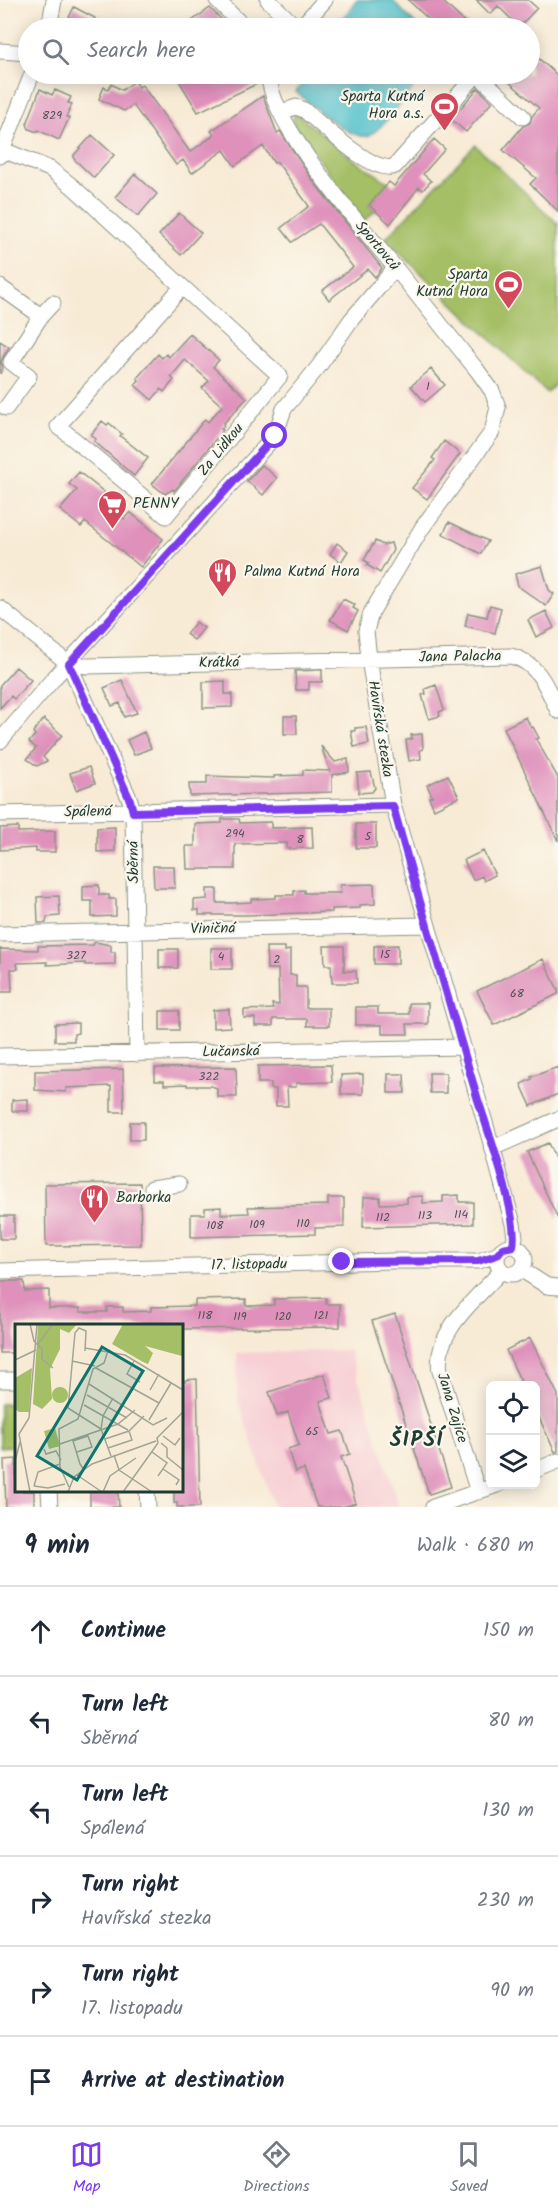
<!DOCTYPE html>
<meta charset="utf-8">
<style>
body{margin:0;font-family:Kalam,sans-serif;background:#f6f6f7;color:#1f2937}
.controls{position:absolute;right:18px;bottom:18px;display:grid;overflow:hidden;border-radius:9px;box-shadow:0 3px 15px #0003}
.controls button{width:54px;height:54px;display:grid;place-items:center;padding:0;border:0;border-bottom:2px solid #e0e1e3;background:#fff;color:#1f2937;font:30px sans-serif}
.stop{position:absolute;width:18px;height:18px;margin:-14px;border:4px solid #7c3aed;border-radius:50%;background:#fff}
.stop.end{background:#7c3aed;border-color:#fff;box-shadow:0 2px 6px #0008}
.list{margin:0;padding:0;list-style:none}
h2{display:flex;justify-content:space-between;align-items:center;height:78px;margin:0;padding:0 24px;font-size:26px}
h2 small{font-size:20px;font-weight:400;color:#747a83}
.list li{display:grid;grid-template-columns:39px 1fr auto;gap:18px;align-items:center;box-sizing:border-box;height:90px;padding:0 24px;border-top:2px solid #e0e1e3}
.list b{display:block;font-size:22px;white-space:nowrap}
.list p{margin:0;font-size:20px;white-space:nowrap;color:#747a83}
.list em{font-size:20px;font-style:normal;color:#747a83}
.icon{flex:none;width:33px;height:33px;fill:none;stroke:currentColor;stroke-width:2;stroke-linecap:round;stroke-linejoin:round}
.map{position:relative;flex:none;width:558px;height:1507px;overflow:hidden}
.search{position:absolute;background:#fff;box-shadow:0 3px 15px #0003;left:18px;right:18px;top:18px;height:66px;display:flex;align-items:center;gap:15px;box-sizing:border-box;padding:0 21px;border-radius:33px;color:#747a83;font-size:22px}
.sheet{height:618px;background:#fff}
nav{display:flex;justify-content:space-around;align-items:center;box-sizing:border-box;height:84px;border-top:2px solid #e0e1e3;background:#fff;font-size:16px;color:#747a83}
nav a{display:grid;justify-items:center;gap:3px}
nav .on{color:#7c3aed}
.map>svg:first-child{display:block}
.built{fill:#f7cfd4}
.green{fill:#a4bf65;stroke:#627e4c;stroke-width:1.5}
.water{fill:#55c1cd;stroke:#3a7f80;stroke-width:1.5}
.building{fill:#df90bb}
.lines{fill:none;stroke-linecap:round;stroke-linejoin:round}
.minor-casing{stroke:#8c9485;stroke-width:17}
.minor{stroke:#fff;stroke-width:15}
.route{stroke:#7c3aed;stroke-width:8}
.labels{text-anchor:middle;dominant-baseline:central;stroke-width:4.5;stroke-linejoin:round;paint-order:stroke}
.number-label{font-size:12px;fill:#4f5256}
.poi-label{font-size:15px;fill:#1f3d34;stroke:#fbf7ec;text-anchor:start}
.street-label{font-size:15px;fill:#1f3d34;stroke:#fbf7ec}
.district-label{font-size:21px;font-weight:bold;letter-spacing:1.5px;fill:#1f3d34;stroke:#fbf7ec}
.inset-road{fill:none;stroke:#a1a595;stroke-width:1.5}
.view{fill:#0f766e;fill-opacity:0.15;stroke:#0f766e;stroke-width:3}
.inset-edge{fill:none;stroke:#1f3d34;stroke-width:3}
</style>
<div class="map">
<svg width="558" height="1507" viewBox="0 0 558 1507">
<rect width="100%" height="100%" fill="#fbf7ec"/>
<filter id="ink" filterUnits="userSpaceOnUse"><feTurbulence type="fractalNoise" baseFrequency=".0167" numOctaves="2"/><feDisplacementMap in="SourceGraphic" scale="12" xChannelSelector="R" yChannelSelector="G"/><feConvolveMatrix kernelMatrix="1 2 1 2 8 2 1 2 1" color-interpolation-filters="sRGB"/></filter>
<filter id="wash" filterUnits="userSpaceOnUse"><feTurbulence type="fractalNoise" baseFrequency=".008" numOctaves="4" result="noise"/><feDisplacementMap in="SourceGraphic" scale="24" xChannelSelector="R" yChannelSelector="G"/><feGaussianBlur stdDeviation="1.35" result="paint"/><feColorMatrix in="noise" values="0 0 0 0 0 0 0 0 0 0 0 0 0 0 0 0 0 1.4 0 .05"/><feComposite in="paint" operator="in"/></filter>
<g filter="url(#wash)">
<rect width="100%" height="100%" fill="#f8ebd6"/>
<path class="built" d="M349,1350L399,1507H274L238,1400L237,1353Z"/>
<path class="green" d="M297,114L353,159L389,183L369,205L375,211L364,221L294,125L293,117Z
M475,145L558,224V381L547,393L385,239Z
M0,1404H16V1446L0,1447Z"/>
<path class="water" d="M356,0H392L419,28H337Z
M309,74H423C415,86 380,133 367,136C350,140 309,103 296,92Z"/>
<g id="blocks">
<path class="building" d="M408,0H441L471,28H438Z
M476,0H528L537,8L519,27L498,6L490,14Z
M74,7L95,18L90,28H64Z
M210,8L225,23L216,28H182Z
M535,55L558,76V211L530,184L536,178L503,150L523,126L530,123L532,116L539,108L500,74H530V61Z
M175,74H255L259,83L198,112Z
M135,81L139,87L142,85L190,152L214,135L211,131L263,96L277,133L280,131L313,181L382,268L375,277L368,269L329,300L322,291L353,267L319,224L292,242L281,228L309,206L277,162L274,163L263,146L235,166L224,150L192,173L183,160L176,165L133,105L124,111L99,99L104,87L108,89L111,84L122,90Z
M478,88L492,102L466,132L451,119Z
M40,89L52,95L55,90L71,97L68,103L72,104L66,117L69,118L59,140L38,130L37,132L29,129L27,124Z
M92,135L114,155L94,178L74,159V155Z
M434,139L445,149L423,174L431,181L423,190L419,187L390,224L369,205L389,182L394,186Z
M135,174L157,194L138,216L115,197Z
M179,213L201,233L181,255L159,235Z
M190,334L219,360L213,367L247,398L223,424L224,426L221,429L223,430L174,491L173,489L165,494L152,484L205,419L208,422L222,406L202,388L209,381L185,360L171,377L174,380L164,392L161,389L152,400L135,385L139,380L137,378L158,354L162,358L166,354L169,357Z
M0,341L9,347L3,357L1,362L3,368L0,374Z
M431,369L445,385L425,402L411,386Z
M102,421L107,425L109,423L122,434L120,436L148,458L134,476L94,441L96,439L91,435Z
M444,441L460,454L427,499L412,488L435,460L432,458Z
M262,465L277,478L263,495L247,481Z
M79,472L115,501L110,508L124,519L130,512L163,539L141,567L85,522L81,527L60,510L77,490L69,484Z
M449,522L488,541L481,554L443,534Z
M375,541L383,545L391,543L393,550L380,573L367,565L369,563L364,560Z
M337,543L348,551L341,562L330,554Z
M542,566L549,590L554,594L546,606L518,586L515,574Z
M343,599L355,605L353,608L358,611L348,630L330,620Z
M490,605L501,608L495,633L465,626L468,613L487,617Z
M546,611L554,628L536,637L528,620Z
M196,622L204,628L194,640L186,634Z
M16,667L31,680L14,699L11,696L0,708V685Z
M322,670V682H309V690H296L295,671Z
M122,680L137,713L124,717L120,703L112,706L104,688Z
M225,681V694H232V707L203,708V682Z
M436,685L444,710L439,712L440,716L429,719L422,695L426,694L425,689Z
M284,716H296L297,734H284Z
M526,717L531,728L533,727L539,738L536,739L558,778V841L504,728Z
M44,719L62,735L43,757L47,761L37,766L27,759L36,748L29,742L35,735L33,732Z
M366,727L369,744L354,747L351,731H355V728Z
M144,732L151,748L134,755L127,740Z
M422,734L423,749L420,750L421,759L409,761L406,740L412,739L411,735Z
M321,746L335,762L348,759L349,772L332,775V792L190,796L189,784H207V776L274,778V776L303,775V770L330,771Z
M89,767L95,783L76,790L70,773Z
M371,772L375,788L372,792L359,793L357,773Z
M448,775L459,797L434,809L429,797L432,796L427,785Z
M222,819H239L240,823L271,822V828L312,827L313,848L287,849V843L235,844V869H187L186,846H195V824L222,823Z
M356,824H376V848H356Z
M18,827V832L55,831V852H36V848L0,850V828Z
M115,827V851L97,852V828Z
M483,851L495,875L484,881L482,876L473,880L464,860Z
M153,866H174L175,888H154Z
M374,884L375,904L360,905V908L332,909V912L247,915H199V910H194V900L207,899V889H217V903H232L251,902V899L276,898V895H294V891L304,890V893H341L340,885Z
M99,885V895H109V899H116V916L92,917V901H83V886Z
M59,896L60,916L47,917L46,923H38L37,897Z
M95,942L111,945V952H115V964L85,965V963L47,965V962L17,963L18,969H11L12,992H0V949L38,950V946L93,945Z
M398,945V964H374V946Z
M324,946H344V971H356L357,983H332L331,965H325Z
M266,947H285V951L290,950V975H296V987H306V1008H329V1026H307V1019H273V1026H255V1018H244V1010L273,1009L272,1004L279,1005L278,969H267Z
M211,948H232V969H211Z
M159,949H178V968H159Z
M543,959L558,990V994L494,1025L477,991Z
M409,1003H428V1024H407L408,1034H382V1025H356V1007H378V1014H409Z
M229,1009L230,1027L213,1028V1010Z
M160,1011H179V1030H160Z
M78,1023V1033L74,1034V1041H55V1024Z
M331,1065L332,1082L296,1083V1087H287L288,1106H276V1089H271V1083H258V1066Z
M236,1067L237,1097H217V1088L211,1086H187V1084L164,1085V1081H155V1068Z
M558,1067V1094L531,1106L521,1084L532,1079L531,1077Z
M123,1069L124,1112H111V1086L66,1088V1092L35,1090V1071Z
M429,1073H446V1093H430Z
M363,1074V1094H341V1075Z
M388,1074H404L405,1093H388Z
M28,1099V1111H12V1100Z
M130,1122H144V1140H130Z
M548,1143L558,1165V1219L527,1152Z
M140,1183L141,1245L46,1246L45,1184Z
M459,1195V1202H473V1224L363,1227L364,1197H380V1204L407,1203V1197L423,1196V1203L443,1202V1196Z
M328,1198H344V1227L315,1228V1234L191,1237V1214H205V1208L221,1207V1214L249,1213L248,1207L328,1205Z
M0,1216H14V1239H0Z
M0,1281H24L25,1291L49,1290V1308H80V1312H107V1307H123V1312L151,1311V1307L195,1306V1300L246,1299V1306L274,1305V1299L326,1298V1304H340V1327L182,1329V1326H16V1353H0Z
M395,1314L451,1487L429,1494L372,1321Z
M530,1338L558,1395V1451L555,1452L536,1411V1386H523L506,1350Z
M324,1374L332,1398L320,1401L331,1434L342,1431L350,1454L341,1457L356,1503L342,1507H317L304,1469L295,1472L288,1449L299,1445L288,1412L277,1416L269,1392Z
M197,1379L200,1507H177V1503H174V1491H182V1382H185V1380Z
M16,1459V1491H34V1507H6L4,1460Z
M90,1491H118L119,1507H90Z"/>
</g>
</g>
<g filter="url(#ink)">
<use href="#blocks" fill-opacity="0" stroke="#8c9485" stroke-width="1.5"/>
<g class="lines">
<defs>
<path id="minor" d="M217,0L245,28
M268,0L297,28
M49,28L54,0
M300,28L325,0
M0,51L28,53
M269,74C268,123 365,230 397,270C424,303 450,337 477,370L492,391L498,407L492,432L422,528L371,613L366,631L369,659L393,805L495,1157L513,1224L515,1237L513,1246
M477,74L523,117
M281,112L296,107L304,110C321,124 374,176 395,166L477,74
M3,150L50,169L72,186L280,376L166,516L58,426L182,287
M0,156L32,74
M0,287L41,316
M6,408L29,376L11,362L41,316L53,303
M0,608L69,664L130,800L133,812L137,1054
M69,664L88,666L511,656C539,663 547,688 558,711
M0,741L54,678L275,436L284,409L319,366L351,320L395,268
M0,814L393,805
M0,934L426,925
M0,1056L462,1047
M493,1148L558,1119
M152,1188L179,1184
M497 1260a14 14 0 1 1 28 0a14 14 0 1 1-28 0Z
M522,1270L547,1286L558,1287
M0,1271L392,1261H478L497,1255
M0,1380H16
M536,1470L558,1461
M49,1490L50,1507
M147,1490L148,1507
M478,1492L440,1371C433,1331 478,1298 501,1271
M433,1507L500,1484"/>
</defs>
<use href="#minor" class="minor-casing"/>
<use href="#minor" class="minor"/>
</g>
</g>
<g class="lines" filter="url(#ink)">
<path class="route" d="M275,436L69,664L130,800L133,812L393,806C420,904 449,1002 478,1100C488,1131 519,1218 513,1246L503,1248L497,1255L478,1261L342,1262"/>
</g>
<defs>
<symbol id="stadium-pin" viewBox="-11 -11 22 30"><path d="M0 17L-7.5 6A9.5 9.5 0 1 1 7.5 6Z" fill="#d1495b" stroke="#fbf7ec"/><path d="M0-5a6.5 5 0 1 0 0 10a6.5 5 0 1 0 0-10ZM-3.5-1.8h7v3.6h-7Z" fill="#fff"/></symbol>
<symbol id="supermarket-pin" viewBox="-11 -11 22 30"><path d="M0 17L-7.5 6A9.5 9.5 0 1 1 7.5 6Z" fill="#d1495b" stroke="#fbf7ec"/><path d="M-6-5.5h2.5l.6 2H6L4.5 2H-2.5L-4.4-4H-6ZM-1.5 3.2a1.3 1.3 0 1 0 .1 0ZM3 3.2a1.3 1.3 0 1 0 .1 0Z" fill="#fff"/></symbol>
<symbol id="restaurant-pin" viewBox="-11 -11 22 30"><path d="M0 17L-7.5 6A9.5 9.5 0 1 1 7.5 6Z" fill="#d1495b" stroke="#fbf7ec"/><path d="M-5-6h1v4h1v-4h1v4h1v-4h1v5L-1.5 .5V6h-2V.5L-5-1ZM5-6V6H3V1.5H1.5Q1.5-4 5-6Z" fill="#fff"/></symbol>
</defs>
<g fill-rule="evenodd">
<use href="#stadium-pin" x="428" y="90" width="33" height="45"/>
<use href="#stadium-pin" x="492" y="268" width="33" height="45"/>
<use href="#supermarket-pin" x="96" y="488" width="33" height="45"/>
<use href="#restaurant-pin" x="206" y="556" width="33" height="45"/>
<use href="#restaurant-pin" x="78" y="1182" width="33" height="45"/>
</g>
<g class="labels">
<g class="number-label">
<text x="52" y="115">829</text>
<text x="428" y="386">1</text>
<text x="235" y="833">294</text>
<text x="368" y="836">5</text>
<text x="300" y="839">8</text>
<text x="385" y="954">15</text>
<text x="76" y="955">327</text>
<text x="221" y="956">4</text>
<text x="277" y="959">2</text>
<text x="517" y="993">68</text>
<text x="209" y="1076">322</text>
<text x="461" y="1214">114</text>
<text x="425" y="1215">113</text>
<text x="383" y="1217">112</text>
<text x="303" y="1223">110</text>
<text x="257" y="1224">109</text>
<text x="215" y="1225">108</text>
<text x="205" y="1315">118</text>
<text x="321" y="1315">121</text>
<text x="240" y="1316">119</text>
<text x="283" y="1316">120</text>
<text x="312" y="1431">65</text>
</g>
<g class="poi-label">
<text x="424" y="97" text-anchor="end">Sparta Kutná<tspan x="424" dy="17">Hora a.s.</tspan></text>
<text x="488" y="275" text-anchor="end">Sparta<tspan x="488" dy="17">Kutná Hora</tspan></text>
<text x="133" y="504">PENNY</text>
<text x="244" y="572">Palma Kutná Hora</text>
<text x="116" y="1198">Barborka</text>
</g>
<g class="street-label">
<text transform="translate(377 246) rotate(50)">Sportovců</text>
<text transform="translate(221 450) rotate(-51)">Za Lidkou</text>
<text transform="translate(460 657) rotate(-1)">Jana Palacha</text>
<text transform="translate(219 663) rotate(-1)">Krátká</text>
<text transform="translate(380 729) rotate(81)">Havířská stezka</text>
<text transform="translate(88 812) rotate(-1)">Spálená</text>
<text transform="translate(134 862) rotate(-91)">Sběrná</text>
<text transform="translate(213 929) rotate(-1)">Viničná</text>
<text transform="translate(231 1052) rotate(-1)">Lučanská</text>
<text transform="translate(249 1265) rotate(-1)">17. listopadu</text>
<text transform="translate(452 1408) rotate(73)">Jana Zajíce</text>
</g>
<g class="district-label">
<text x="417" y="1440">ŠIPŠÍ</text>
</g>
</g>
<g transform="translate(15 1324)">
<rect width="168" height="168" fill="#f8ebd6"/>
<path d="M23,0H69L70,1L62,0L54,9L45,5V25L35,45L37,75L27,85L18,80ZM108,0H168L167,32L130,22L138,29L133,40L128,38L97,20ZM17,44L14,88H4L0,85V54ZM37 71a8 8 0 1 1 16 0a8 8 0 1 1-16 0ZM40,104L45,122L34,125L29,107Z" fill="#a4bf65"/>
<path class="inset-road" d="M15,0L19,17L27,25V35L38,44M23,20L38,0M70,24L110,31L168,66M70,27L71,7L64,4L60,9L53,84L86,105M0,36L21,26M57,37L80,42M119,37L112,50L125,58M81,44L144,79M74,60L138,101L152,94M135,66L144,50M72,71L112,94M69,81L113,106M134,96L156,59M4,110L14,94L22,0M4,110L15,168M148,112L160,121L165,114M90,115L114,107L129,92M143,119L142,114L168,88M146,119L152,124V133L168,146M45,120L103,100L120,86M93,124L117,116L114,107M29,125L31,130L41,127L46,136M62,128L77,123L73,112L58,117L65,140L69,146M137,128L152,139L143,152M99,131L104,146L137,168M96,132L86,105L88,92L98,74M0,137L5,118M148,145L164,156L161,161M62,151L87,168M19,162L23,148L45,140M19,162L33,164L50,160M54,163L45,143L44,105L63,95L78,45L89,39L93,27M53,168L59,153L77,140L141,117M88,168L95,152L121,134M108,168L143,119"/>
<path class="view" d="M87,23L128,47L62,156L22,132Z"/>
<rect width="168" height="168" class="inset-edge"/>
</g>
</svg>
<div class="controls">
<button><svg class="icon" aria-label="locate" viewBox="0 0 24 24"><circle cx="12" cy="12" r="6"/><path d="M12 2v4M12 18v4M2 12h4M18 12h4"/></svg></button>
<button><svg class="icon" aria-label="layers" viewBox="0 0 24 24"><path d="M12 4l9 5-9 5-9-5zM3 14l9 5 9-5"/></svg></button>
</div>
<div class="stop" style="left:275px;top:436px"></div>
<div class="stop end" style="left:342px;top:1262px"></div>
<div class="search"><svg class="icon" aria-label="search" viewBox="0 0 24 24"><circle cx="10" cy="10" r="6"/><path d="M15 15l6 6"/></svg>Search here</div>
</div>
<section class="sheet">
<h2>9 min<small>Walk · 680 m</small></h2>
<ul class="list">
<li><svg class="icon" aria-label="ahead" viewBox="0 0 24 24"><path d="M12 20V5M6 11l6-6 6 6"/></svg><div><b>Continue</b></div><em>150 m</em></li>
<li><svg class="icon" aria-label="left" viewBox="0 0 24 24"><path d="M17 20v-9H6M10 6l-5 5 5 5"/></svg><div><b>Turn left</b><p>Sběrná</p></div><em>80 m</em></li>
<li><svg class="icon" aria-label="left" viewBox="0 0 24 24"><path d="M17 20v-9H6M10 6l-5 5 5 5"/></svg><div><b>Turn left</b><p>Spálená</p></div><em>130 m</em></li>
<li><svg class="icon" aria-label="right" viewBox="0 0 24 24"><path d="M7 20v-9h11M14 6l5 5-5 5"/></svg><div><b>Turn right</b><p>Havířská stezka</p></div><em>230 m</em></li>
<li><svg class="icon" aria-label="right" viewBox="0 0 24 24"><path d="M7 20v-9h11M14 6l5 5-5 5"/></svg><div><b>Turn right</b><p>17. listopadu</p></div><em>90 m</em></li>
<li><svg class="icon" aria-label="arrive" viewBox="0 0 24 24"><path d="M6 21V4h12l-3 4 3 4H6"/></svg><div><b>Arrive at destination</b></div></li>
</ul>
</section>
<nav>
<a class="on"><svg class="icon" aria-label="map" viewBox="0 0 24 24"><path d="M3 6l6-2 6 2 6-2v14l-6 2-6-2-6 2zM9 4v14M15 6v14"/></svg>Map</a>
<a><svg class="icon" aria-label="directions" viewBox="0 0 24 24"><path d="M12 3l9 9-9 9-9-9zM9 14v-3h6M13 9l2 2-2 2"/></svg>Directions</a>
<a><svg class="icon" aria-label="saved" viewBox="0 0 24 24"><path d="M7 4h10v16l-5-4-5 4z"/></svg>Saved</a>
</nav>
